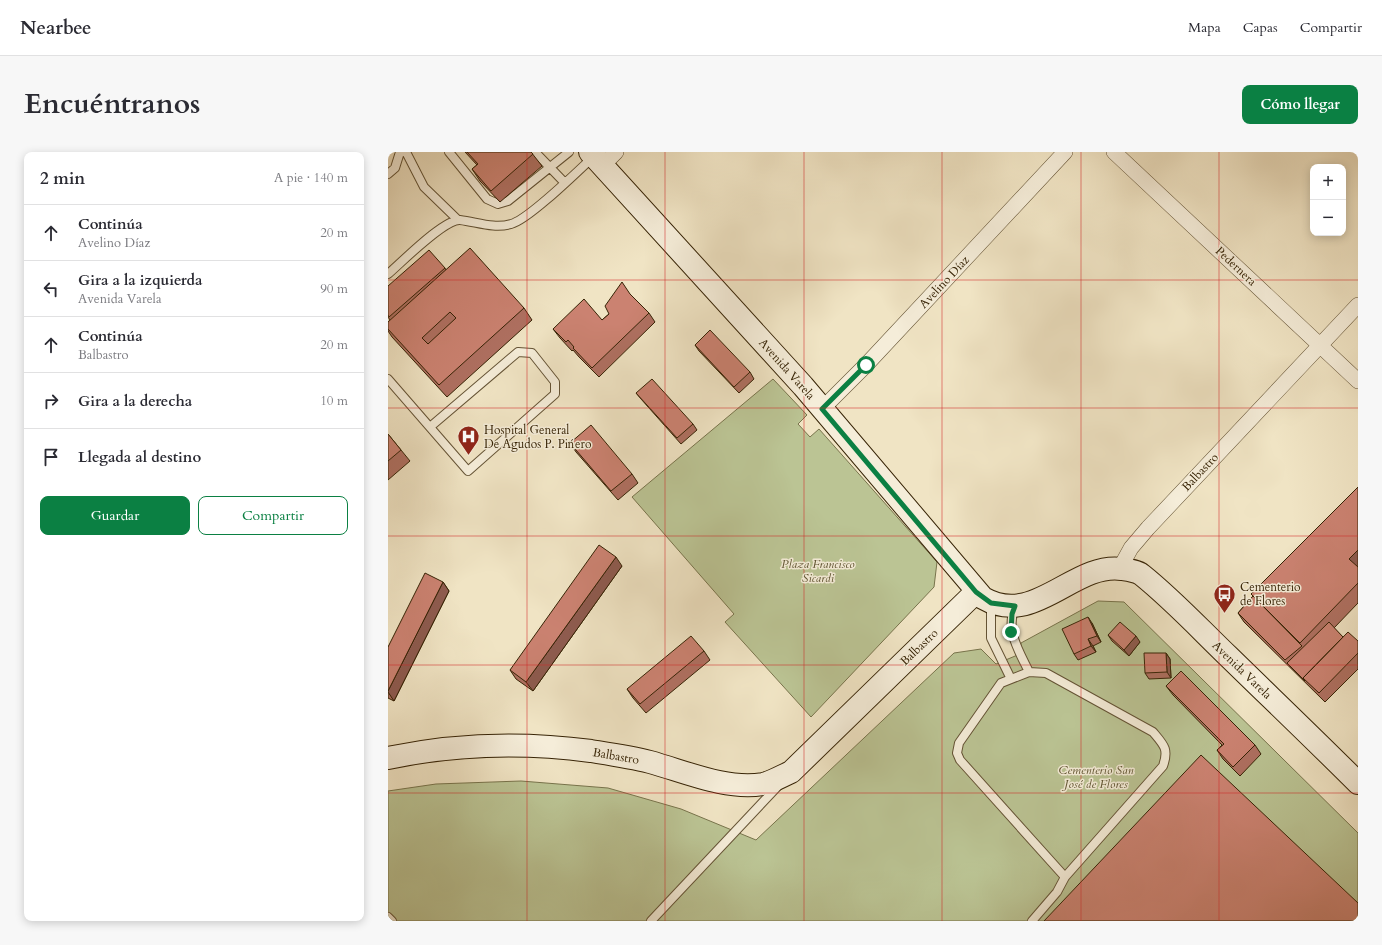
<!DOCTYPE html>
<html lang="es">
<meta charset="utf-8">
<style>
body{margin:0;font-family:Cardo,serif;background:#f7f7f7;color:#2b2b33}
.controls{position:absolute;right:12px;top:12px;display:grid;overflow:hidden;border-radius:8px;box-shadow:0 2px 10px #0003}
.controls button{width:36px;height:36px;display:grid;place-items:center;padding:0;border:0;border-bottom:1px solid #e1e1e2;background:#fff;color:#2b2b33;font:20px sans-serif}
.stop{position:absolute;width:12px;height:12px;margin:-9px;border:3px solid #0b8043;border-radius:50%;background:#fff}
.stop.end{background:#0b8043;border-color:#fff;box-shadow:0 1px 4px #0008}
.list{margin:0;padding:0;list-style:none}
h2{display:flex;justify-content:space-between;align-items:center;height:52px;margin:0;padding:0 16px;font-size:17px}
h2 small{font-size:13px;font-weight:400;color:#7c7c81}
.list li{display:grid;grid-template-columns:26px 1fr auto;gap:12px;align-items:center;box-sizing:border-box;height:56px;padding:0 16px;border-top:1px solid #e1e1e2}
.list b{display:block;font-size:15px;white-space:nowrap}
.list p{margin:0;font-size:13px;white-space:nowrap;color:#7c7c81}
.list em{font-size:13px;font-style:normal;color:#7c7c81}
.actions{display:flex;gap:8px;padding:12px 16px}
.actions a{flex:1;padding:9px 0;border:1px solid #0b8043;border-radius:8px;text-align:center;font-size:14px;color:#0b8043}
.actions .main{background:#0b8043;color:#fff}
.icon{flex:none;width:22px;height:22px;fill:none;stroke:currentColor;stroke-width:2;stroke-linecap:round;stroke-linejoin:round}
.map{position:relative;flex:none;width:970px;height:769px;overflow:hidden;border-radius:8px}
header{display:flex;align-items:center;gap:24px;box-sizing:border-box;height:56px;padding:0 20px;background:#fff;border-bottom:1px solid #e1e1e2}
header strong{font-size:19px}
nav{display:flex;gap:22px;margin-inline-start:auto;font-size:14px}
.intro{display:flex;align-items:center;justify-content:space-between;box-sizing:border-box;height:96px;padding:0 24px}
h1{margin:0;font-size:28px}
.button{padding:10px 18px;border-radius:8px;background:#0b8043;color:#fff;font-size:14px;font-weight:700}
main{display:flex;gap:24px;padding:0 24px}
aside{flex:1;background:#fff;border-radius:8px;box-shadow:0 2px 10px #0003}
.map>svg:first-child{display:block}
.green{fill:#bbc494;stroke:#78744c}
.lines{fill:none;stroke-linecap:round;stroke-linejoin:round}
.lane-casing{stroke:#645335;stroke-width:10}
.street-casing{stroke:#645335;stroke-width:16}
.secondary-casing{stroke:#362305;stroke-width:24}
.lane{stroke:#f5edd9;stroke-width:8}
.street{stroke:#f5edd9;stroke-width:15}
.secondary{stroke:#f5edd9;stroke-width:22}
.wall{fill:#af7061;stroke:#362305}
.shaded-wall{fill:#8e5b4f;stroke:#362305}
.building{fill:#cb8271;stroke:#362305;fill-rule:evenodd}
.route{stroke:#0b8043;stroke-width:5}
.grid{fill:none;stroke:#d62828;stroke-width:1;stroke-opacity:0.55}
.labels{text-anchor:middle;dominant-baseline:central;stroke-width:3;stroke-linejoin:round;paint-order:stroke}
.street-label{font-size:12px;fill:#362305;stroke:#f5edd9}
.poi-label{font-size:12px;fill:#362305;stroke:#f5edd9;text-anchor:start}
.park-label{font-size:12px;font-style:italic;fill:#5e5330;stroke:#f5edd9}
</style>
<header>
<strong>Nearbee</strong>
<nav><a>Mapa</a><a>Capas</a><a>Compartir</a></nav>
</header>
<div class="intro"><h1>Encuéntranos</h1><a class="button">Cómo llegar</a></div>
<main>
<aside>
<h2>2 min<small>A pie · 140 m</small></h2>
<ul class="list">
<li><svg class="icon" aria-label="ahead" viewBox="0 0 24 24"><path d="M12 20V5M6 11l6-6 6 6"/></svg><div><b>Continúa</b><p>Avelino Díaz</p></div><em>20 m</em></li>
<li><svg class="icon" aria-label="left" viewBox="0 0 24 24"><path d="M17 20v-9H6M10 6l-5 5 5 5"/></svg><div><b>Gira a la izquierda</b><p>Avenida Varela</p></div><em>90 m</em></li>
<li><svg class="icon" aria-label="ahead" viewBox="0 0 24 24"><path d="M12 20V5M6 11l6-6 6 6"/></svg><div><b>Continúa</b><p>Balbastro</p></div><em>20 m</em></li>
<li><svg class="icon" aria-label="right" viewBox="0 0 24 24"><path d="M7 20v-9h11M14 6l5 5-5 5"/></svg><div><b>Gira a la derecha</b></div><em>10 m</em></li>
<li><svg class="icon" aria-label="arrive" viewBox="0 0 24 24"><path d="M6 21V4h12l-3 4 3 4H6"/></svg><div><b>Llegada al destino</b></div></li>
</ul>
<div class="actions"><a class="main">Guardar</a><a>Compartir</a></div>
</aside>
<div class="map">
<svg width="970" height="769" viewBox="0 0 970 769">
<rect width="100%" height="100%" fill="#f0e4c4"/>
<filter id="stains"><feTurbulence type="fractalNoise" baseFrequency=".005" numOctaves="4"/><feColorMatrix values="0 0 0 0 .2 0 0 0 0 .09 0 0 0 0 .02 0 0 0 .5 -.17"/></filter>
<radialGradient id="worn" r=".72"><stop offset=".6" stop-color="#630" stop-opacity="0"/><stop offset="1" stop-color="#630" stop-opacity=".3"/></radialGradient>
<path class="green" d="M385,227L419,263L410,272L422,285L431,277L549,410L546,435L423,565L337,470L346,462L244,345Z
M710,449L736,450L970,681V769H0V639L48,632L133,629L220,636L293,657L368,688L566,501L593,497L608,512L632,502L633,491Z"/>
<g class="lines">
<defs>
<path id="lane" d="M18,0L36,35L70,68
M61,0L99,47L110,52L120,49L181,0
M147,0L176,30
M0,22L7,16L12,0
M0,122C13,111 56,67 72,68C89,70 106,77 123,72C140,68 190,19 205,5
M0,227L80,319L167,242V230L144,201L130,200L42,275
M603,451V486L623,527
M627,455C617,478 631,499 641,520
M0,765L4,769
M263,769L390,634
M644,769L669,740L677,725L775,614C781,597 776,593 765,580L658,521L641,520L613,531L571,591L569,601L572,608L677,725"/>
<path id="street" d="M726,0L970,229
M214,14L228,0
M434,257L478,213L677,0
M732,416L743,396L760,376L970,153"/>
<path id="secondary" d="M202,0L415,234L595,446C647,476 685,410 734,417C741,418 749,419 754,423C784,447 812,477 840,504C883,546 927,588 970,631
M0,606C66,592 136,590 203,599C222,602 243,605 262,610C298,620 338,638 375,632C384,630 394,624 403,620L588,440"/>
</defs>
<use href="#lane" class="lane-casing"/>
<use href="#street" class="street-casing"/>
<use href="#secondary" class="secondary-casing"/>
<use href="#lane" class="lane"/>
<use href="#street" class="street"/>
<use href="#secondary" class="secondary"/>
</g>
<path class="wall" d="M77,0H143L154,14L112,50L92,29L84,17L89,13Z
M57,116L58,118L136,156L144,168L59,245L4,185L0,179V170L2,168L0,165V134Z
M243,143L261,161L267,170L211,225L191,205L185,198L184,199L172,186L165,177L214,168Z
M307,193L362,220L366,227L351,241L311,199Z
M248,241L305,272L309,278L293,292L253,247Z
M0,282L13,298L22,309L0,328Z
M182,291L244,322L250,331L230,348L188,300Z
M970,335V451L946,476L955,485L970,489V517L937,550L856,470L850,461L865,444L863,442Z
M234,414L145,539L128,527L122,518Z
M55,430L61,439L6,549L0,546V495Z
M704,471L713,490L705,494L708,500L690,508L686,502Z
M720,483L752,490L741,504L724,489Z
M316,499L322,508L258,561L245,546L239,537Z
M778,501L782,507L783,526L761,527L757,521Z
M778,534L867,593L873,602L852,624L835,607L829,598L834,593L785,543Z"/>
<path class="shaded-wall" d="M970,398V419L961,407Z
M228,405L234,414L145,539L138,530Z
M55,430L61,439L6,549L0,540V539Z
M700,465L704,471L713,490L709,484Z
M748,484L752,490L741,504L736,498Z
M700,487L705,494L708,500L703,494Z
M778,501L782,507L783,526L779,520Z"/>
<path class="building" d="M79,0H143L145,2L103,39L84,17L90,12Z
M82,96L136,156L51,233L0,177V170ZM62,160L68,166L40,192L34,186Z
M41,98L57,116L1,165L0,163V134Z
M234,130L242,142L261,161L204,216L185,196L186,195L180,188L178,190L165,177L196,147L214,168L221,162L217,154Z
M322,178L362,220L346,235L307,193Z
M264,227L305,272L289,286L248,241Z
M203,273L244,322L223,339L182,291Z
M0,282L13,298L0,309Z
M970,335V398L961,407L970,415V431L912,491L863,442Z
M211,393L228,405L138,530L122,518Z
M37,421L55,430L0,539V495Z
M865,444L914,494L897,508L850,461Z
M700,465L709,484L700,487L703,494L686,502L674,477Z
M732,470L748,484L736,498L720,483Z
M941,470L955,485L915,526L917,529L899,511Z
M960,480L970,489V501L931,541L915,526Z
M303,484L316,499L252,552L239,537Z
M756,501H778L779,520L757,521Z
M793,519L867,593L845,615L829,598L836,592L778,534Z
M813,603L970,751V769H656Z"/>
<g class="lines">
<path class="route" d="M478,213L434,257L588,440L603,451L627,454L624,462L623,480"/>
</g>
<path class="grid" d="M139,0V769M277,0V769M416,0V769M554,0V769M693,0V769M831,0V769M0,128H970M0,256H970M0,384H970M0,513H970M0,641H970"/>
<defs>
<symbol id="hospital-pin" viewBox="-11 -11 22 30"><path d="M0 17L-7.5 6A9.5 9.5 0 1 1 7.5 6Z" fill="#8f2418" stroke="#f5edd9"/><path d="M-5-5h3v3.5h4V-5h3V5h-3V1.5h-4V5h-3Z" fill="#fff"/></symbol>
<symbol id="bus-pin" viewBox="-11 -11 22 30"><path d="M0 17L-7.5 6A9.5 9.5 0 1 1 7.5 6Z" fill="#8f2418" stroke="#f5edd9"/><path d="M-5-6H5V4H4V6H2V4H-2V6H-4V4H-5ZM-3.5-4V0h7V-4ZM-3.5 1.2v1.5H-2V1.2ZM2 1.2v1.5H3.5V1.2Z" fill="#fff"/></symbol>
</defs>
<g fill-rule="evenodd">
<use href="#hospital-pin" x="68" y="272" width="25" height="34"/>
<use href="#bus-pin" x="824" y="430" width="25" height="34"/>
</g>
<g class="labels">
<g class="street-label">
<text transform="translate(848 114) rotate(43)">Pedernera</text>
<text transform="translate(556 130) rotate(-47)">Avelino Díaz</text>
<text transform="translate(399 217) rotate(48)">Avenida Varela</text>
<text transform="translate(812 320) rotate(-47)">Balbastro</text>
<text transform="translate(531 495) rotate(-44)">Balbastro</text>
<text transform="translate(854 518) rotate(44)">Avenida Varela</text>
<text transform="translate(228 604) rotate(10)">Balbastro</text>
</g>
<g class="poi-label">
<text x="96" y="278">Hospital General<tspan x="96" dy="14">De Agudos P. Pińero</tspan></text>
<text x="852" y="435">Cementerio<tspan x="852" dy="14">de Flores</tspan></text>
</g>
<g class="park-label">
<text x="430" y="412">Plaza Francisco<tspan x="430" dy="14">Sicardi</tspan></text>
<text x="708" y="618">Cementerio San<tspan x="708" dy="14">José de Flores</tspan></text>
</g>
</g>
<rect width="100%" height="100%" filter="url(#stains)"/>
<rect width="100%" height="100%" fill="url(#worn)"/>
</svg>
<div class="controls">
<button>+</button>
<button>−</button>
</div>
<div class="stop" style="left:478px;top:213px"></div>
<div class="stop end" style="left:623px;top:480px"></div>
</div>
</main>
